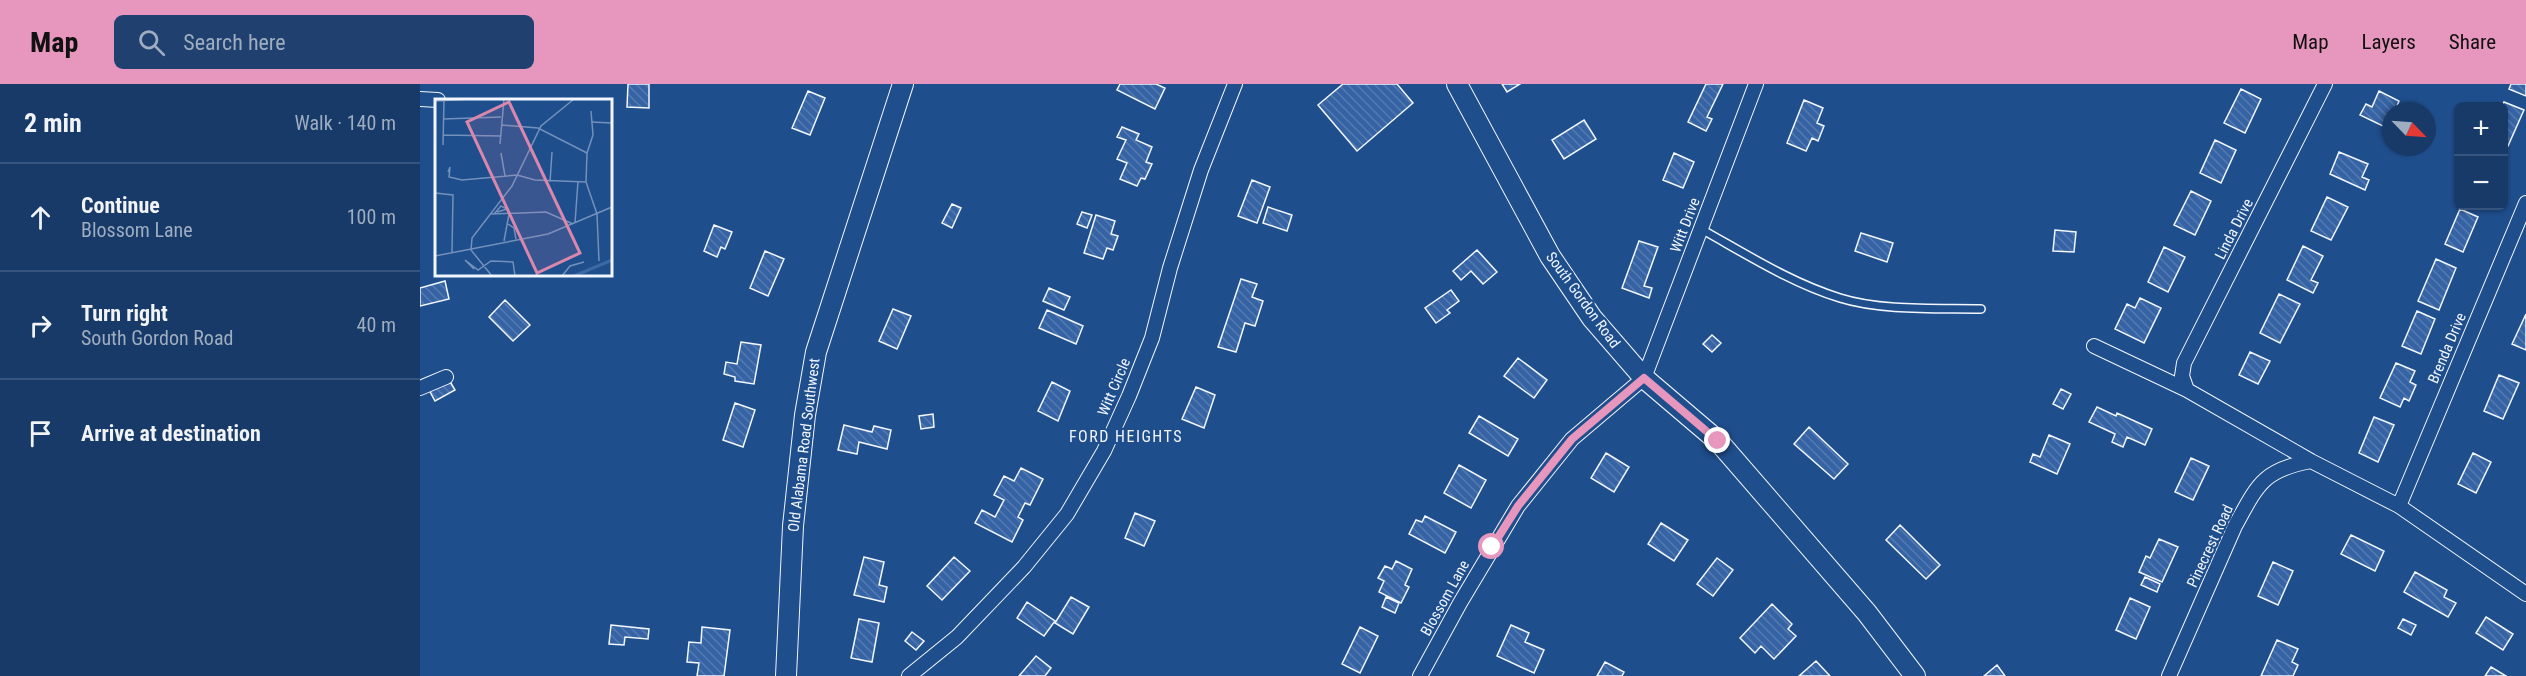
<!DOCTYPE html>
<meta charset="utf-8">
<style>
body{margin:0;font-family:"Roboto Condensed",sans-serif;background:#20416f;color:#f1f3f6}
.controls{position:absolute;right:18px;top:18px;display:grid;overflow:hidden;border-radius:9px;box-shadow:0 2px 4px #0004}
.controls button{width:54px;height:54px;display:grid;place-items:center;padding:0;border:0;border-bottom:2px solid #36547d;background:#173a69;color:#f1f3f6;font:30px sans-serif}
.compass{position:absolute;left:1962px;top:18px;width:54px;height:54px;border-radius:50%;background:#173a69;box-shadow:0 2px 4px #0004;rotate:115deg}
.stop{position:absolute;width:18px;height:18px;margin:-14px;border:4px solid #e797bd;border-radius:50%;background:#fff}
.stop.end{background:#e797bd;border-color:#fff;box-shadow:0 2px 6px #0008}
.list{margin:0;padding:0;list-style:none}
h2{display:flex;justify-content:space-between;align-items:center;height:78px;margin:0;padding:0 24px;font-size:26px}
h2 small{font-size:20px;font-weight:400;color:#9eadc0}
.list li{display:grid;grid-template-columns:39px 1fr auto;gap:18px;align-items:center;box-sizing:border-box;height:108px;padding:0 24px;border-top:2px solid #36547d}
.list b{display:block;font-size:22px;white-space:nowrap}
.list p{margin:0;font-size:20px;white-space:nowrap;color:#9eadc0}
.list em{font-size:20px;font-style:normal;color:#9eadc0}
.icon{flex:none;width:33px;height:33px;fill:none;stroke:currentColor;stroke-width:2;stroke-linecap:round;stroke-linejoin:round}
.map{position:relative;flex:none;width:2106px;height:592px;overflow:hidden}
header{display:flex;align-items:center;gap:36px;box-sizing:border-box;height:84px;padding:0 30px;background:#e797bd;color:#111}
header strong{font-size:28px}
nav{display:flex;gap:33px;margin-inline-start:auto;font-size:21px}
.search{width:420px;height:54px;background:#20416f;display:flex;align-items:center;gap:15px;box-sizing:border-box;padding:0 21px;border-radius:9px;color:#9eadc0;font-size:22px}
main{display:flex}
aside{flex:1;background:#173a69}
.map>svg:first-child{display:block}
.building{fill:url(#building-back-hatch);stroke:#f2f6ff;stroke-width:1.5}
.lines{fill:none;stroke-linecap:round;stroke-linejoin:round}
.lane-casing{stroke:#f2f6ff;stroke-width:10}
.street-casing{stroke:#f2f6ff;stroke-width:16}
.secondary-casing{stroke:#f2f6ff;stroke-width:22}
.lane{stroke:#1f4e8c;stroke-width:7}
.street{stroke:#1f4e8c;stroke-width:14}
.secondary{stroke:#1f4e8c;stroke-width:20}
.route{stroke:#e797bd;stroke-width:8}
.labels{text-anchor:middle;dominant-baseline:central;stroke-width:4.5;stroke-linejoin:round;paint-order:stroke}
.street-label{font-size:15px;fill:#f2f6ff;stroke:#1f4e8c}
.neighbourhood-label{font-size:16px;letter-spacing:1.5px;fill:#f2f6ff;stroke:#1f4e8c}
.inset-river{fill:none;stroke:#3b69a3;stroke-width:3}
.inset-road{fill:none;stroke:#7391ba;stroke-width:1.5}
.view{fill:#da87ad;fill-opacity:0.15;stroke:#da87ad;stroke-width:3}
.inset-edge{fill:none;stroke:#f2f6ff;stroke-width:3}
</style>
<header>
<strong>Map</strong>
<div class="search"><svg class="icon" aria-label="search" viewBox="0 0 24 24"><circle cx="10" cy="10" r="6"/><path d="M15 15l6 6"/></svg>Search here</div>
<nav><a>Map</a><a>Layers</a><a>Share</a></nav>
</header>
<main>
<aside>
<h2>2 min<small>Walk · 140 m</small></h2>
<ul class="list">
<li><svg class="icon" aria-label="ahead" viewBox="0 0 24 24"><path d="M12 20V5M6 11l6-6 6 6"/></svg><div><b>Continue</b><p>Blossom Lane</p></div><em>100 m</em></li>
<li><svg class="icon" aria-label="right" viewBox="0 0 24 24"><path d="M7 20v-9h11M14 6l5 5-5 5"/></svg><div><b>Turn right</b><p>South Gordon Road</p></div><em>40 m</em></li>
<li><svg class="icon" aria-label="arrive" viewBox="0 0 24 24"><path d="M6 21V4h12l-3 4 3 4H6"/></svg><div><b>Arrive at destination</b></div></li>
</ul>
</aside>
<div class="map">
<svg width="2106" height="592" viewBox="0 0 2106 592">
<defs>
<pattern id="building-back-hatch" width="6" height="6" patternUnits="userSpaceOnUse" patternTransform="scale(1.5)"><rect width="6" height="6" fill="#3563a3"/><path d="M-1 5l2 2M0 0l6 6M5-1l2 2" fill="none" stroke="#537ab1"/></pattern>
</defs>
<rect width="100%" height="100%" fill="#1f4e8c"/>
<path class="building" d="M208,0H229V24L207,23Z
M700,0H736L745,4L735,25L697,6Z
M923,0H977L993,19L937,67L898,21Z
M1082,0H1100L1087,8Z
M1286,0H1303L1287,33L1292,35L1286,47L1268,38Z
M2091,0H2106V12L2089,5Z
M1821,5L1841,15L1825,49L1804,39Z
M388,7L405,14L390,51L372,44Z
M1959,7L1979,17L1975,27H1971V35L1967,44L1940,31L1946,20L1952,23Z
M1384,16L1403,24L1397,39L1404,42L1398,57L1392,54L1386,67L1367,59Z
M2084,18L2104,26L2088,62L2084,60L2082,22Z
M1164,36L1176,55L1144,75L1132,56Z
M702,43L719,50L716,56L732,63L726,78L732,80L725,95L721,94L717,102L700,95L707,79L697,75L706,56L697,53Z
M1795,56L1816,66L1801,99L1780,89Z
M1919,68L1948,80L1942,93L1949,96L1945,106L1910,90Z
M1254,69L1274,78L1263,104L1243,96Z
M832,96L850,103L837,139L818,132Z
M1771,107L1791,117L1775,151L1754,141Z
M1907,113L1928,123L1911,156L1891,147Z
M532,120L541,124L532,144L522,139Z
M848,123L872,131L867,147L843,139Z
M2040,125L2058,133L2043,168L2025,160Z
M662,128L672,131L667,144L657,140Z
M676,131L695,137L691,150L698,152L693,166L687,164L683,175L664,169Z
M294,141L312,148L305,165L301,163L297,173L284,167Z
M1635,146L1656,148L1654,168L1633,167Z
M1441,149L1473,159L1467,178L1435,167Z
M1219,157L1238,163L1224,202L1232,204L1229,214L1202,204Z
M1883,162L1903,172L1891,196L1898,199L1893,209L1867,196Z
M1744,163L1765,173L1748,208L1728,198Z
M1057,166L1077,188L1063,200L1051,187L1041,196L1033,187Z
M345,167L364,175L348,212L330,204Z
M2016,175L2036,184L2019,226L1998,217Z
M821,195L837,200L832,213L843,217L835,242L825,239L816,268L798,263Z
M25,197L29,215L0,222V204Z
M629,204L650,213L644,226L623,217Z
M1031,206L1039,217L1027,226L1030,229L1016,239L1005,224Z
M1859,210L1880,220L1860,259L1840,249Z
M1720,214L1741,224L1724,259L1695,245L1707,220L1715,224Z
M85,216L110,241L93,257L69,233Z
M473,225L491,232L477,265L459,257Z
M627,226L663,242L656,260L619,244Z
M1997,227L2015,235L2001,270L1982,262Z
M2106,230V266L2092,260Z
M1292,251L1301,259L1292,268L1283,260Z
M321,258L341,261L334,300L315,297V293L304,290L306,278L317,280Z
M1830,268L1850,277L1838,300L1819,291Z
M1098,274L1127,296L1114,314L1084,292Z
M1976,279L1995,287L1990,298L1996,301L1989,317L1984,314L1980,323L1960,314Z
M2079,291L2099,299L2083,335L2064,327Z
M28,294L35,306L15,317L8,304Z
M632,298L650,307L638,337L618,327Z
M776,303L795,311L784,344L762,335Z
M1641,305L1651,310L1643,325L1633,320Z
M315,319L335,326L323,363L303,356Z
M1677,323L1696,332L1697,329L1732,345L1725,361L1707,353L1703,363L1692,358L1695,350L1669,338Z
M513,330L514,343L501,345L499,332Z
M1059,332L1098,355L1088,372L1049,349Z
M1954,333L1974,341L1958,378L1939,369Z
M424,341L452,348L454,342L471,346L467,365L439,358L437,370L418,366Z
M1389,343L1428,380L1414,395L1374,360Z
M1629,351L1650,360L1637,390L1610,378L1613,370L1620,373Z
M1186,369L1209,383L1194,408L1171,394Z
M2053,369L2071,378L2056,409L2038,400Z
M1771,374L1789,382L1773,416L1755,408Z
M1039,381L1066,396L1051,424L1024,409Z
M601,384L623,395L610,421L605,419L598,433L603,436L592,458L555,439L562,426L575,433L584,416L574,411L584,392L594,397Z
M715,429L735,437L724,462L705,454Z
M1005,432L1036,448L1025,469L989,450L996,436L1002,438Z
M1241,439L1268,456L1254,477L1228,460Z
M1480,441L1520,481L1506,495L1466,456Z
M1931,451L1964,467L1955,487L1921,470Z
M1739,455L1758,463L1742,498L1719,488L1726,472L1730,474Z
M444,473L464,478L459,501L467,503L464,518L434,511Z
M534,473L550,487L522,516L507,502Z
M1297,474L1313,486L1293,512L1277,500Z
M976,477L992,485L985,501L989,503L981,519L959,508L964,497L958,494L965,482L972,485Z
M1853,478L1873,487L1858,521L1838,512Z
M1995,488L2027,506L2024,513L2036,519L2028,533L1984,508Z
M1725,493L1740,500L1737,508L1721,501Z
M651,513L669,523L653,550L635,539Z
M966,513L979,519L975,529L962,523Z
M1710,514L1730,523L1716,555L1696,546Z
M607,518L635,537L624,552L597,534Z
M1352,520L1372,540L1368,545L1376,552L1354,575L1341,562L1335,569L1320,554Z
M2066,533L2093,550L2083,566L2056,549Z
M439,535L459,539L452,578L431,574Z
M1983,535L1996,541L1991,551L1978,544Z
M191,541L229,545L228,555L205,553L204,561L189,560Z
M1091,541L1109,549L1105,558L1124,566L1114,589L1077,572Z
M282,543L310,546L304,592H277L279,579L267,578L269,558L281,559Z
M940,543L958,552L940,589L922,580Z
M492,548L504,557L496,566L485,557Z
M1857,556L1878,565L1872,578L1878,581L1873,592H1841Z
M616,572L631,584L625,592H599Z
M1396,577L1410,592H1379Z
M1185,578L1204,588L1202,592H1177Z
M1577,581L1585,592H1564Z
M2071,583L2086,592H2065Z"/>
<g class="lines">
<defs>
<path id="lane" d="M1281,145C1326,170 1371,199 1420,214C1461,227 1518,224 1561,225"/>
<path id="street" d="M0,15L18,16
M1674,262L1767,306L1891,377L1979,422L2106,510
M0,304L26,293
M1767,306L1762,292L1764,279L1905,0
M1979,422L2106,119
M489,592L537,553L604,483L647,430L684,367L709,312L732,254L750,184L781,86L815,0
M1000,592L1040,519L1098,422L1152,355L1224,294L1336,0
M1749,592L1815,442C1838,400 1843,386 1891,377"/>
<path id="secondary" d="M1037,0L1130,172L1172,234L1224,294L1298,357L1447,529L1495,592
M366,592L373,442L385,331L396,268L483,0"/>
</defs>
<use href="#lane" class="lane-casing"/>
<use href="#street" class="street-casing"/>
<use href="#secondary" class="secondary-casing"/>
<use href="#lane" class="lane"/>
<use href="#street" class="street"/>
<use href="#secondary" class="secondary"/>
</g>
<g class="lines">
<path class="route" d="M1072,463L1098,422L1152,355L1224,294L1298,357"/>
</g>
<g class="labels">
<g class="street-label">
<text transform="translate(1265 141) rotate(-69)">Witt Drive</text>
<text transform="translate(1814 145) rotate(-63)">Linda Drive</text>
<text transform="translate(1163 216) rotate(54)">South Gordon Road</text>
<text transform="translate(2027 264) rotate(-67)">Brenda Drive</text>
<text transform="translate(694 303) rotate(-67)">Witt Circle</text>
<text transform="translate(384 361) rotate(-83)">Old Alabama Road Southwest</text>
<text transform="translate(1790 462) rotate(-65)">Pinecrest Road</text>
<text transform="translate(1025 514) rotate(-61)">Blossom Lane</text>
</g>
<g class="neighbourhood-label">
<text x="706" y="352">FORD HEIGHTS</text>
</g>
</g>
<g transform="translate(15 15)">
<rect width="177" height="177" fill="#1f4e8c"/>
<path class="inset-river" d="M139,177L177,161"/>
<path class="inset-road" d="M72,0H95M0,2L37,0M156,12L158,36L152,54L151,83L162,115L164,162M8,20L66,18M156,23L177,24M66,26L103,29L152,54M8,36L65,37M65,45L69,0M8,46L9,1M66,54L70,77M13,73L15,68L14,78L27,81L82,76L100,81L151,83M115,83L117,53M0,94L18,96L17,153M56,115L111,113L138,125M59,115L66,107L72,110L62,113M140,124L143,82M73,125L79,129L81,140M69,142L74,115M0,157L113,135L177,108M39,170L30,161L43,171L56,162L78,163L80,177M57,177L36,151L37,139L77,87L106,27L139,0M127,177L135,167L149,163"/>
<path class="view" d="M74,3L145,154L102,174L32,23Z"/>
<rect width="177" height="177" class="inset-edge"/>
</g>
</svg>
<div class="controls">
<button>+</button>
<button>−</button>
</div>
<svg class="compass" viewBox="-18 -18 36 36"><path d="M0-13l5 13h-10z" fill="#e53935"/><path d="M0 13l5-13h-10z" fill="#9eadc0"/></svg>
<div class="stop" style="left:1072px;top:463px"></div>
<div class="stop end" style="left:1298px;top:357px"></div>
</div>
</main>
